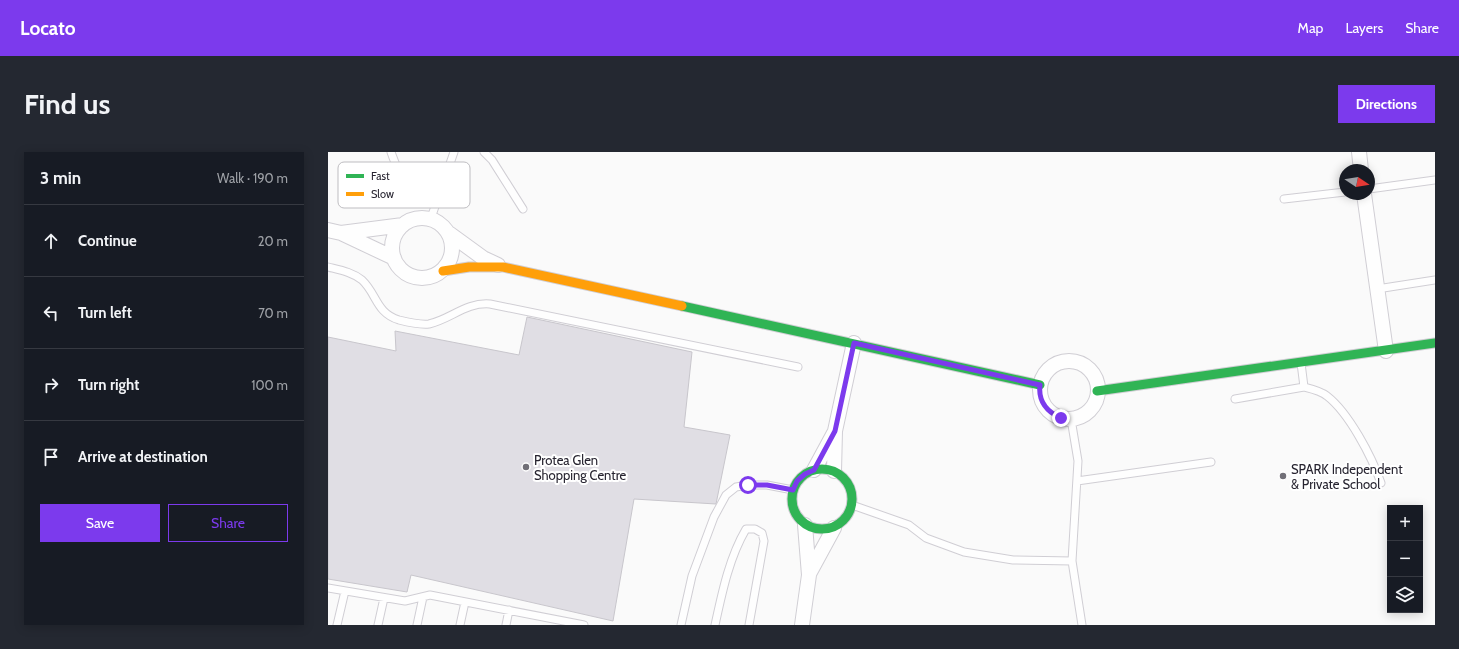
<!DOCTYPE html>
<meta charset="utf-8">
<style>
body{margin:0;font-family:Cabin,sans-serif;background:#242831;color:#f1f3f6}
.controls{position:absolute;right:12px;bottom:12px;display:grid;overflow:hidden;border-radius:0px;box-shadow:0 2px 10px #0003}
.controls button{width:36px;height:36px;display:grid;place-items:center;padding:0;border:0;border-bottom:1px solid #363941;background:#171b24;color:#f1f3f6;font:20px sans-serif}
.compass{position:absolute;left:1011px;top:12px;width:36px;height:36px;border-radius:50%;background:#171b24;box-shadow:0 2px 10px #0003;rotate:102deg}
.stop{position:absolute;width:12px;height:12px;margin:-9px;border:3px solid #7c3aed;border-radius:50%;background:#fff}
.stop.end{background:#7c3aed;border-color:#fff;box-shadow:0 1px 4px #0008}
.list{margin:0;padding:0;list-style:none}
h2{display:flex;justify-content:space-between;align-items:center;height:52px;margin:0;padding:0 16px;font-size:17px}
h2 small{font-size:13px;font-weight:400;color:#9ea1a6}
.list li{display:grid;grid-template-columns:26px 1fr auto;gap:12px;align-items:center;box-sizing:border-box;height:72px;padding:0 16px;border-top:1px solid #363941}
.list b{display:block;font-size:15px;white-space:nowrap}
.list em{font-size:13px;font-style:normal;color:#9ea1a6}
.actions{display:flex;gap:8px;padding:12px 16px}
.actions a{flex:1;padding:9px 0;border:1px solid #7c3aed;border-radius:0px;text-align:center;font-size:14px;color:#7c3aed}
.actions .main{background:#7c3aed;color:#fff}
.icon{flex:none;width:22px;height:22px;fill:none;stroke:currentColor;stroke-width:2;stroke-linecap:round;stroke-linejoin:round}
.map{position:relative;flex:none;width:1107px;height:473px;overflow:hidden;border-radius:0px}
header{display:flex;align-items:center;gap:24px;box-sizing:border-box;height:56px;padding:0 20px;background:#7c3aed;color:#fff}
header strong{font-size:19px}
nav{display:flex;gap:22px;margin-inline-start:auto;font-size:14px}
.intro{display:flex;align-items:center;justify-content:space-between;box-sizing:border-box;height:96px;padding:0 24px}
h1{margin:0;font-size:28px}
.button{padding:10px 18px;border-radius:0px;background:#7c3aed;color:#fff;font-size:14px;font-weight:700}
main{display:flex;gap:24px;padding:0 24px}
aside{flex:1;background:#171b24;border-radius:0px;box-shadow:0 2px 10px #0003}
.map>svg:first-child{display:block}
.building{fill:#e0dee4;stroke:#c8c6cc}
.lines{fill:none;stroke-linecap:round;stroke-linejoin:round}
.lane-casing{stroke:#d0ced4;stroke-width:9}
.street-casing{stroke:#d0ced4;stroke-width:16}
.fast-casing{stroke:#d0ced4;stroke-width:11}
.slow-casing{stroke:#d0ced4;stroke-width:11}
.lane{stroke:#fefefe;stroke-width:7}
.street{stroke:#fefefe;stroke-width:14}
.fast{stroke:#30b455;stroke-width:9}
.slow{stroke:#ff9f0a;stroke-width:9}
.route{stroke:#7c3aed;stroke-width:5}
.poi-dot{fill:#716f77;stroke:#fff;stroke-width:1.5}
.labels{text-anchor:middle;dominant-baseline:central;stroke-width:4;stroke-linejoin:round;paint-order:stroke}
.poi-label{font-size:13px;fill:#272430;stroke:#fff;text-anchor:start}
.key{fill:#fff;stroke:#bebdc1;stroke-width:1}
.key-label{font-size:11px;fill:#272430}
</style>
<header>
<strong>Locato</strong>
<nav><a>Map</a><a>Layers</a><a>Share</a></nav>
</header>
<div class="intro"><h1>Find us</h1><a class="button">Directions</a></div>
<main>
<aside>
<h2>3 min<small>Walk · 190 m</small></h2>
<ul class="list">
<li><svg class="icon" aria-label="ahead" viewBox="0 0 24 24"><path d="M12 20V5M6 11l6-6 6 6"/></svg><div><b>Continue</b></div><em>20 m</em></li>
<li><svg class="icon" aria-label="left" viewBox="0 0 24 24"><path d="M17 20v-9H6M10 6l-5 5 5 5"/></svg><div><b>Turn left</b></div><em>70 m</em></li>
<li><svg class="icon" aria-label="right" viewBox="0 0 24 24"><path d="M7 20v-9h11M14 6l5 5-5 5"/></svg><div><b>Turn right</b></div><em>100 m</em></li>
<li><svg class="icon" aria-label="arrive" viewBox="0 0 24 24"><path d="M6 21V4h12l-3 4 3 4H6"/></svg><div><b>Arrive at destination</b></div></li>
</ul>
<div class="actions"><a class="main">Save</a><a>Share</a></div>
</aside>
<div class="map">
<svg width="1107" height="473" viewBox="0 0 1107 473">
<rect width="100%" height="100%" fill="#fafafa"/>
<path class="building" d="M199,165L364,200L356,275L402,283L388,352L306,347L285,469L83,423L79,440L0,427V185L68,199L67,179L191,203Z"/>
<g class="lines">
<defs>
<path id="lane" d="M63,0C74,32 80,34 110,45
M156,0L164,8L195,57
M1041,37L1107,28
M956,47L1017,40
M103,66L126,0
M0,115C12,118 24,120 34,128C49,142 48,161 71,168C79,170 92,173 101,172C123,167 138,150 162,152L470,215
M1049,137L1107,128
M976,235C984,237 993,239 999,244C1021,261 1044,305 1053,331
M907,247L976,235L973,211
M743,267L750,309L744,409L754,473
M749,329L883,310
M524,353L581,373L598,386L636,400L685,408L744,409
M0,436L77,449L102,443L256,473
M9,473L17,439
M50,473L56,446
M89,473L95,445
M132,473L137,450
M178,473L181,458
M353,473L364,424L386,365L398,343L408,335L420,333H439L465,338
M387,473C394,441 401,406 418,377H427L434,381L436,389L421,473"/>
<path id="street" d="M1031,0L1033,18
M1036,42L1058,199
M64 96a30 30 0 1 1 60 0a30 30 0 1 1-60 0Z
M0,78L13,81L66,106
M13,81L75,73
M122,82L155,106L170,113
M712 238a29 29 0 1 1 58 0a29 29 0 1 1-58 0Z
M486,318L506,281
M506,319L507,279L526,191
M481,422L506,376
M474,473L481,423L477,373"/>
<path id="fast" d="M354,154L712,233
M769,239L1107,191
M464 347a30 30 0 1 1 60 0a30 30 0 1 1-60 0Z"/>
<path id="slow" d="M115,119L141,115H175L354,154"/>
</defs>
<use href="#lane" class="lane-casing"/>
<use href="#street" class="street-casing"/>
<use href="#fast" class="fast-casing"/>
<use href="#slow" class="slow-casing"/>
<use href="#lane" class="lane"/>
<use href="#street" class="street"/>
<use href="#fast" class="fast"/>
<use href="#slow" class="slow"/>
</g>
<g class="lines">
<path class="route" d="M420,333H439L465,338L469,329L477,322L486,318L507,279L526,191L712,233C710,249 719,260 733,266"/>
</g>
<g class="poi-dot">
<circle cx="198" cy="315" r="4"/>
<circle cx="955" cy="324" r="4"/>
</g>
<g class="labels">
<g class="poi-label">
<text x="206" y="308">Protea Glen<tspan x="206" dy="15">Shopping Centre</tspan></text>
<text x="963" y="317">SPARK Independent<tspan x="963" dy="15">&amp; Private School</tspan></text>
</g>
</g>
<rect x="10" y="10" width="132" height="46" rx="6" class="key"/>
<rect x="18" y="22" width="18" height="4" fill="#30b455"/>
<rect x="18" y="40" width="18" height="4" fill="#ff9f0a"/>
<g class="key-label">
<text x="43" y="28">Fast</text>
<text x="43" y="46">Slow</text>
</g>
</svg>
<div class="controls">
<button>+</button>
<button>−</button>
<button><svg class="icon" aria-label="layers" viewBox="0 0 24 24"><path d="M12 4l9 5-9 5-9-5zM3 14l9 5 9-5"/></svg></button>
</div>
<svg class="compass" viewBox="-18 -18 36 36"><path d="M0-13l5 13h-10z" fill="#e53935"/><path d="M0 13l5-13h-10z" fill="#9ea1a6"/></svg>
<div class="stop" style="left:420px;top:333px"></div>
<div class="stop end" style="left:733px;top:266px"></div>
</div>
</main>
